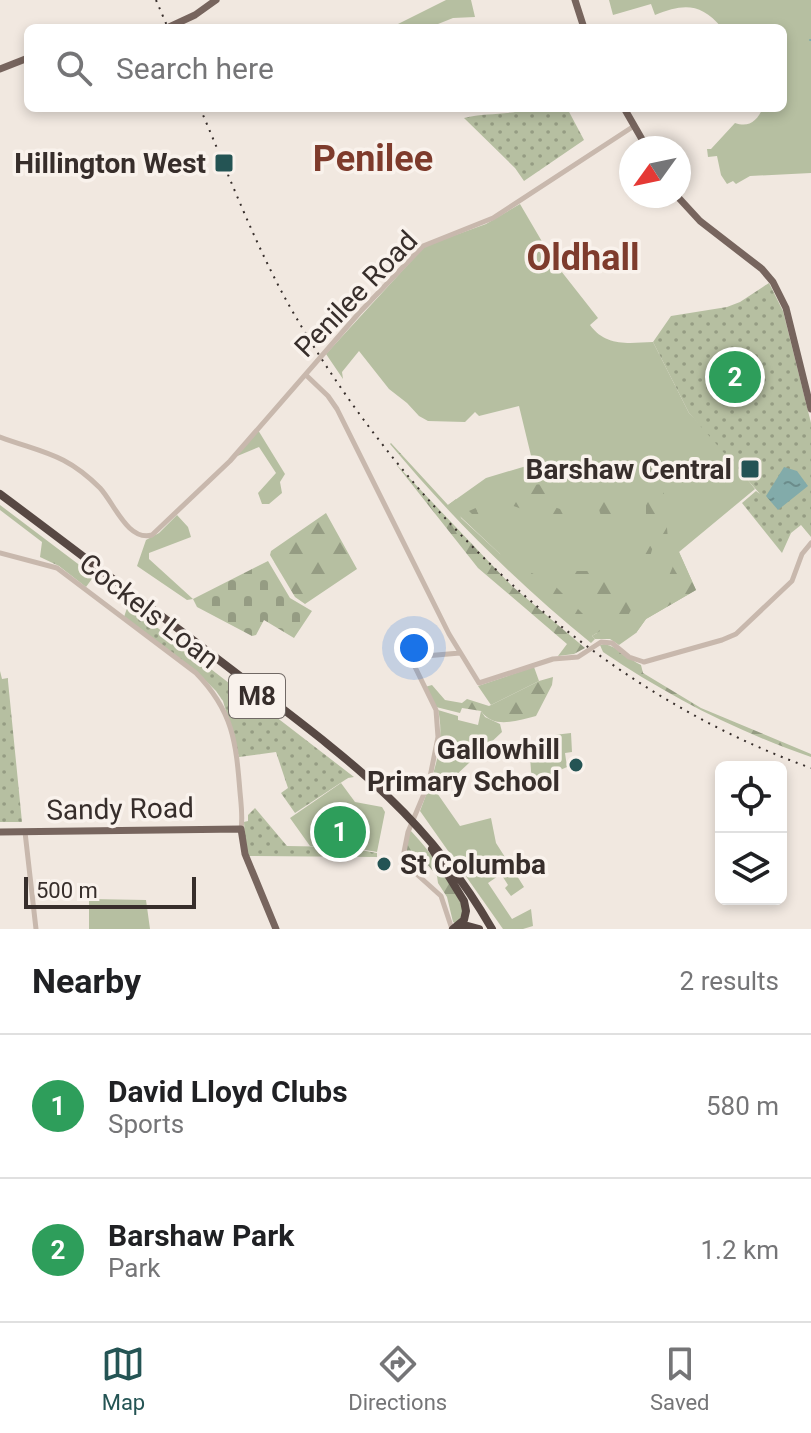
<!DOCTYPE html>
<style>
body{margin:0;font-family:Roboto,sans-serif;background:#f2f2f2;color:#202124}
.controls{position:absolute;right:24px;bottom:24px;display:grid;overflow:hidden;border-radius:12px;box-shadow:0 4px 12px #0003}
.controls button{width:72px;height:72px;display:grid;place-items:center;padding:0;border:0;border-bottom:2px solid #e0e0e0;background:#fff;color:#202124;font:40px sans-serif}
.compass{position:absolute;left:619px;top:136px;width:72px;height:72px;border-radius:50%;background:#fff;box-shadow:0 4px 12px #0003;rotate:237deg}
.scale{position:absolute;left:24px;bottom:20px;width:172px;box-sizing:border-box;padding-left:8px;border:4px solid #372e2b;border-top:0;font-size:22px;line-height:28px;white-space:nowrap;color:#372e2b;-webkit-text-stroke:6px #f9f2ec;paint-order:stroke}
.you{position:absolute;left:414px;top:648px;width:28px;height:28px;margin:-20px;border:6px solid #fff;border-radius:50%;background:#1a73e8;box-shadow:0 0 0 12px #1a73e833}
.badge{display:grid;place-items:center;width:52px;height:52px;border-radius:50%;background:#245454;color:#fff;font-size:26px;font-weight:700}
.pin{position:absolute;translate:-50% -50%;border:4px solid #fff;box-shadow:0 2px 8px #0006}
.list{margin:0;padding:0;list-style:none}
h2{display:flex;justify-content:space-between;align-items:center;height:104px;margin:0;padding:0 32px;font-size:34px}
h2 small{font-size:26px;font-weight:400;color:#757577}
.list li{display:grid;grid-template-columns:52px 1fr auto;gap:24px;align-items:center;box-sizing:border-box;height:144px;padding:0 32px;border-top:2px solid #e0e0e0}
.list b{display:block;font-size:30px;white-space:nowrap}
.list p{margin:0;font-size:26px;white-space:nowrap;color:#757577}
.list em{font-size:26px;font-style:normal;color:#757577}
.icon{flex:none;width:44px;height:44px;fill:none;stroke:currentColor;stroke-width:2;stroke-linecap:round;stroke-linejoin:round}
.map{position:relative;flex:none;width:811px;height:929px;overflow:hidden}
.search{position:absolute;background:#fff;box-shadow:0 4px 12px #0003;left:24px;right:24px;top:24px;height:88px;display:flex;align-items:center;gap:20px;box-sizing:border-box;padding:0 28px;border-radius:12px;color:#757577;font-size:30px}
.sheet{height:392px;background:#fff}
nav{display:flex;justify-content:space-around;align-items:center;box-sizing:border-box;height:112px;border-top:2px solid #e0e0e0;background:#fff;font-size:22px;color:#757577}
nav a{display:grid;justify-items:center;gap:4px}
nav .on{color:#245454}
.map>svg:first-child{display:block}
.grass{fill:#b6bfa1}
.forest{fill:url(#forest-firs)}
.cemetery{fill:url(#cemetery-stones)}
.park{fill:url(#park-dots)}
.water{fill:url(#water-ripples)}
.lines{fill:none;stroke-linecap:round;stroke-linejoin:round}
.stream{stroke:#82abaa;stroke-width:2}
.minor{stroke:#c8b8ad;stroke-width:5}
.major{stroke:#77655e;stroke-width:7}
.highway{stroke:#574843;stroke-width:8}
.rail{stroke:#372e2b;stroke-width:2;stroke-dasharray:2 6;stroke-linecap:butt}
.poi-dot{fill:#245454;stroke:#f9f2ec;stroke-width:3}
.labels{text-anchor:middle;dominant-baseline:central;stroke-width:7;stroke-linejoin:round;paint-order:stroke}
.shield{fill:#f9f2ec;stroke:#716965;stroke-width:2}
.shield-label{font-size:26px;font-weight:bold;fill:#372e2b}
.poi-label{font-size:28px;font-weight:bold;fill:#372e2b;stroke:#f9f2ec;text-anchor:end}
.street-label{font-size:28px;fill:#372e2b;stroke:#f9f2ec}
.district-label{font-size:36px;font-weight:bold;fill:#7e3b2c;stroke:#f9f2ec}
</style>
<div class="map">
<svg width="811" height="929" viewBox="0 0 811 929">
<defs>
<pattern id="forest-firs" width="22" height="20" patternUnits="userSpaceOnUse" patternTransform="scale(2)"><rect width="22" height="20" fill="#b6bfa1"/><path d="M5 1l3.5 6h-7zM16 11l3.5 6h-7z" fill="#959c83"/></pattern>
<pattern id="cemetery-stones" width="16" height="16" patternUnits="userSpaceOnUse" patternTransform="scale(2)"><rect width="16" height="16" fill="#b6bfa1"/><path d="M2 7V4a2 2 0 0 1 4 0v3zM10 15v-3a2 2 0 0 1 4 0v3z" fill="#959c83"/></pattern>
<pattern id="park-dots" width="8" height="8" patternUnits="userSpaceOnUse" patternTransform="scale(2)"><rect width="8" height="8" fill="#b6bfa1"/><path d="M2 2h.1M6 6h.1" fill="none" stroke="#959c83" stroke-width="1.8" stroke-linecap="round"/></pattern>
<pattern id="water-ripples" width="26" height="14" patternUnits="userSpaceOnUse" patternTransform="scale(2)"><rect width="26" height="14" fill="#82abaa"/><path d="M2 4q2-2 4 0t4 0M15 11q2-2 4 0t4 0" fill="none" stroke="#6b8c8b"/></pattern>
</defs>
<rect width="100%" height="100%" fill="#f1e8e0"/>
<path class="grass" d="M446,0H471L475,17L453,18L428,28H390Z
M609,0H811V173L750,176L736,184L733,181L727,184L721,175L717,156L708,157L707,149H711L735,123C749,128 757,121 763,108H783V28H722C700,2 683,4 655,15L651,4L613,15Z
M520,204L554,262L598,318L590,325C606,347 628,343 653,342L689,413L721,446L755,489L679,552L696,590L646,619L636,633L619,645L610,639H595L592,636L597,633L518,571L448,505L486,478L533,464L519,406L479,416L475,412L465,422L428,421L419,416L407,403L389,389L359,351L342,372L343,379L326,354L425,246L486,224Z
M258,430L285,474L280,482L282,493L269,504H262L258,493L276,473L259,447L235,457Z
M177,515L188,527L191,537L149,553V559L193,599L187,600L137,566L146,540L159,533Z
M534,667L539,681L491,705L478,686Z
M438,710L458,716V720L478,725L481,711L485,717L500,724L502,732L437,793L460,826L491,818L496,843L524,887L511,896L505,888L508,885L501,874L488,883L512,919L531,909L533,926L523,929H503L420,811C432,780 446,743 438,710Z
M571,733L572,752L565,753L567,767L558,771V781L532,785L530,756L555,752L554,735Z
M341,783L355,802L382,807L385,812L377,852L343,846H310L290,818Z
M89,899L146,900L150,929H89Z"/>
<path class="forest" d="M604,434L608,435L606,486L616,540C601,528 592,491 595,472C596,459 602,447 604,434Z
M391,443L448,505L456,499L461,518L500,554L508,555L524,569L553,584L600,631L592,636L595,639L591,643C517,583 451,517 390,444Z
M649,450L659,494L663,484L668,539L659,542L650,538L641,539L646,532V463Z
M395,463L512,586L585,648L574,654L558,656L567,644L478,568Z
M549,484L554,507L560,509L568,524L566,525L500,501L488,509L477,511L479,515L499,513L500,516L482,519L487,525L485,527L469,511L526,485Z
M0,505L94,576L86,587L59,566L40,557L42,542L0,510Z
M326,513L357,569L305,604L295,597L270,555L271,551Z
M650,546H653C646,572 639,599 624,622L619,623L597,594L570,571H591L592,577L602,576L623,587L637,578L640,564Z
M679,552L696,590L646,619L636,633L633,630L649,610L670,596L668,578Z
M604,644C619,647 628,659 641,665L643,673L701,708L811,754V757C736,731 668,696 603,652L600,645Z
M553,677L552,685L536,716C518,720 494,730 481,711L462,708L460,713L436,707L425,687L432,685L445,700L462,703L467,699L489,706L539,681Z
M410,830C424,844 465,895 463,913C462,920 461,920 456,924L453,922L447,897L438,883L437,876L417,852L407,853L406,846Z"/>
<path class="cemetery" d="M268,561L290,598L312,611L294,638L264,620L256,635L252,636L197,607L193,599Z"/>
<path class="park" d="M530,108H567L584,140L524,181L515,168L464,118C486,112 509,116 530,108Z
M769,283L783,311L811,423V537L801,525L791,533L782,553L742,503L756,491L760,494L689,413L653,342L671,316L727,307L740,302Z
M128,605L238,690L245,693L354,777L348,778L295,813L281,793L288,788L276,752L239,757L223,701L216,691L200,675L124,617Z
M0,671L2,679L8,678V681L22,822H0Z
M255,808L287,846L344,847L377,853V857L246,856L244,822L248,821V815Z"/>
<path class="water" d="M784,467L797,471L808,486L778,510L766,496Z"/>
<g class="lines">
<path class="stream" d="M810,40H811"/>
<path class="minor" d="M307,376L328,396L337,409L449,634L479,683L553,659L578,657L601,642L612,643L629,657L644,662
M0,437C43,453 65,453 100,488C114,503 128,542 152,535L230,461L359,313L423,246L493,218L634,126
M0,553L57,568L196,673C233,711 236,742 240,792C241,804 243,817 241,829
M644,662L722,640L736,634L792,581L802,554L811,543
M25,832L36,929
M452,929L441,896L411,869L404,852L408,832L429,782L438,737L436,710L415,667L418,659L425,656L460,653"/>
<path class="major" d="M575,0L584,28
M167,28L195,15L216,0
M0,69L28,58
M624,108L647,148
M677,196L700,221L762,269L773,282L786,308L811,409
M0,832L241,829L245,854L276,929"/>
<path class="highway" d="M0,494C78,552 155,611 232,670C337,751 424,810 492,929
M432,849L464,901L466,911L464,920L453,929
M457,929L468,926L479,929"/>
<path class="rail" d="M156,0L168,28
M200,108C229,175 254,243 290,307C406,509 590,689 811,768"/>
</g>
<g class="poi-dot">
<rect x="214" y="153" width="20" height="20" rx="4"/>
<rect x="740" y="459" width="20" height="20" rx="4"/>
<circle cx="576" cy="765" r="8"/>
<circle cx="384" cy="864" r="8"/>
</g>
<g class="labels">
<rect class="shield" x="229" y="674" width="56" height="44" rx="6"/>
<g class="shield-label">
<text x="257" y="696">M8</text>
</g>
<g class="poi-label">
<text x="206" y="163">Hillington West</text>
<text x="732" y="469">Barshaw Central</text>
<text x="560" y="749">Gallowhill<tspan x="560" dy="32">Primary School</tspan></text>
<text x="400" y="864" text-anchor="start">St Columba</text>
</g>
<g class="street-label">
<text transform="translate(356 294) rotate(-46)">Penilee Road</text>
<text transform="translate(149 611) rotate(38)">Cockels Loan</text>
<text transform="translate(120 809) rotate(-1)">Sandy Road</text>
</g>
<g class="district-label">
<text x="373" y="159">Penilee</text>
<text x="583" y="258">Oldhall</text>
</g>
</g>
</svg>
<div class="controls">
<button><svg class="icon" aria-label="locate" viewBox="0 0 24 24"><circle cx="12" cy="12" r="6"/><path d="M12 2v4M12 18v4M2 12h4M18 12h4"/></svg></button>
<button><svg class="icon" aria-label="layers" viewBox="0 0 24 24"><path d="M12 4l9 5-9 5-9-5zM3 14l9 5 9-5"/></svg></button>
</div>
<svg class="compass" viewBox="-18 -18 36 36"><path d="M0-13l5 13h-10z" fill="#e53935"/><path d="M0 13l5-13h-10z" fill="#757577"/></svg>
<div class="scale">500 m</div>
<div class="you"></div>
<div class="pin badge" style="left:340px;top:832px;background:#2e9e5b">1</div>
<div class="pin badge" style="left:735px;top:377px;background:#2e9e5b">2</div>
<div class="search"><svg class="icon" aria-label="search" viewBox="0 0 24 24"><circle cx="10" cy="10" r="6"/><path d="M15 15l6 6"/></svg>Search here</div>
</div>
<section class="sheet">
<h2>Nearby<small>2 results</small></h2>
<ul class="list">
<li><span class="badge" style="background:#2e9e5b">1</span><div><b>David Lloyd Clubs</b><p>Sports</p></div><em>580 m</em></li>
<li><span class="badge" style="background:#2e9e5b">2</span><div><b>Barshaw Park</b><p>Park</p></div><em>1.2 km</em></li>
</ul>
</section>
<nav>
<a class="on"><svg class="icon" aria-label="map" viewBox="0 0 24 24"><path d="M3 6l6-2 6 2 6-2v14l-6 2-6-2-6 2zM9 4v14M15 6v14"/></svg>Map</a>
<a><svg class="icon" aria-label="directions" viewBox="0 0 24 24"><path d="M12 3l9 9-9 9-9-9zM9 14v-3h6M13 9l2 2-2 2"/></svg>Directions</a>
<a><svg class="icon" aria-label="saved" viewBox="0 0 24 24"><path d="M7 4h10v16l-5-4-5 4z"/></svg>Saved</a>
</nav>
